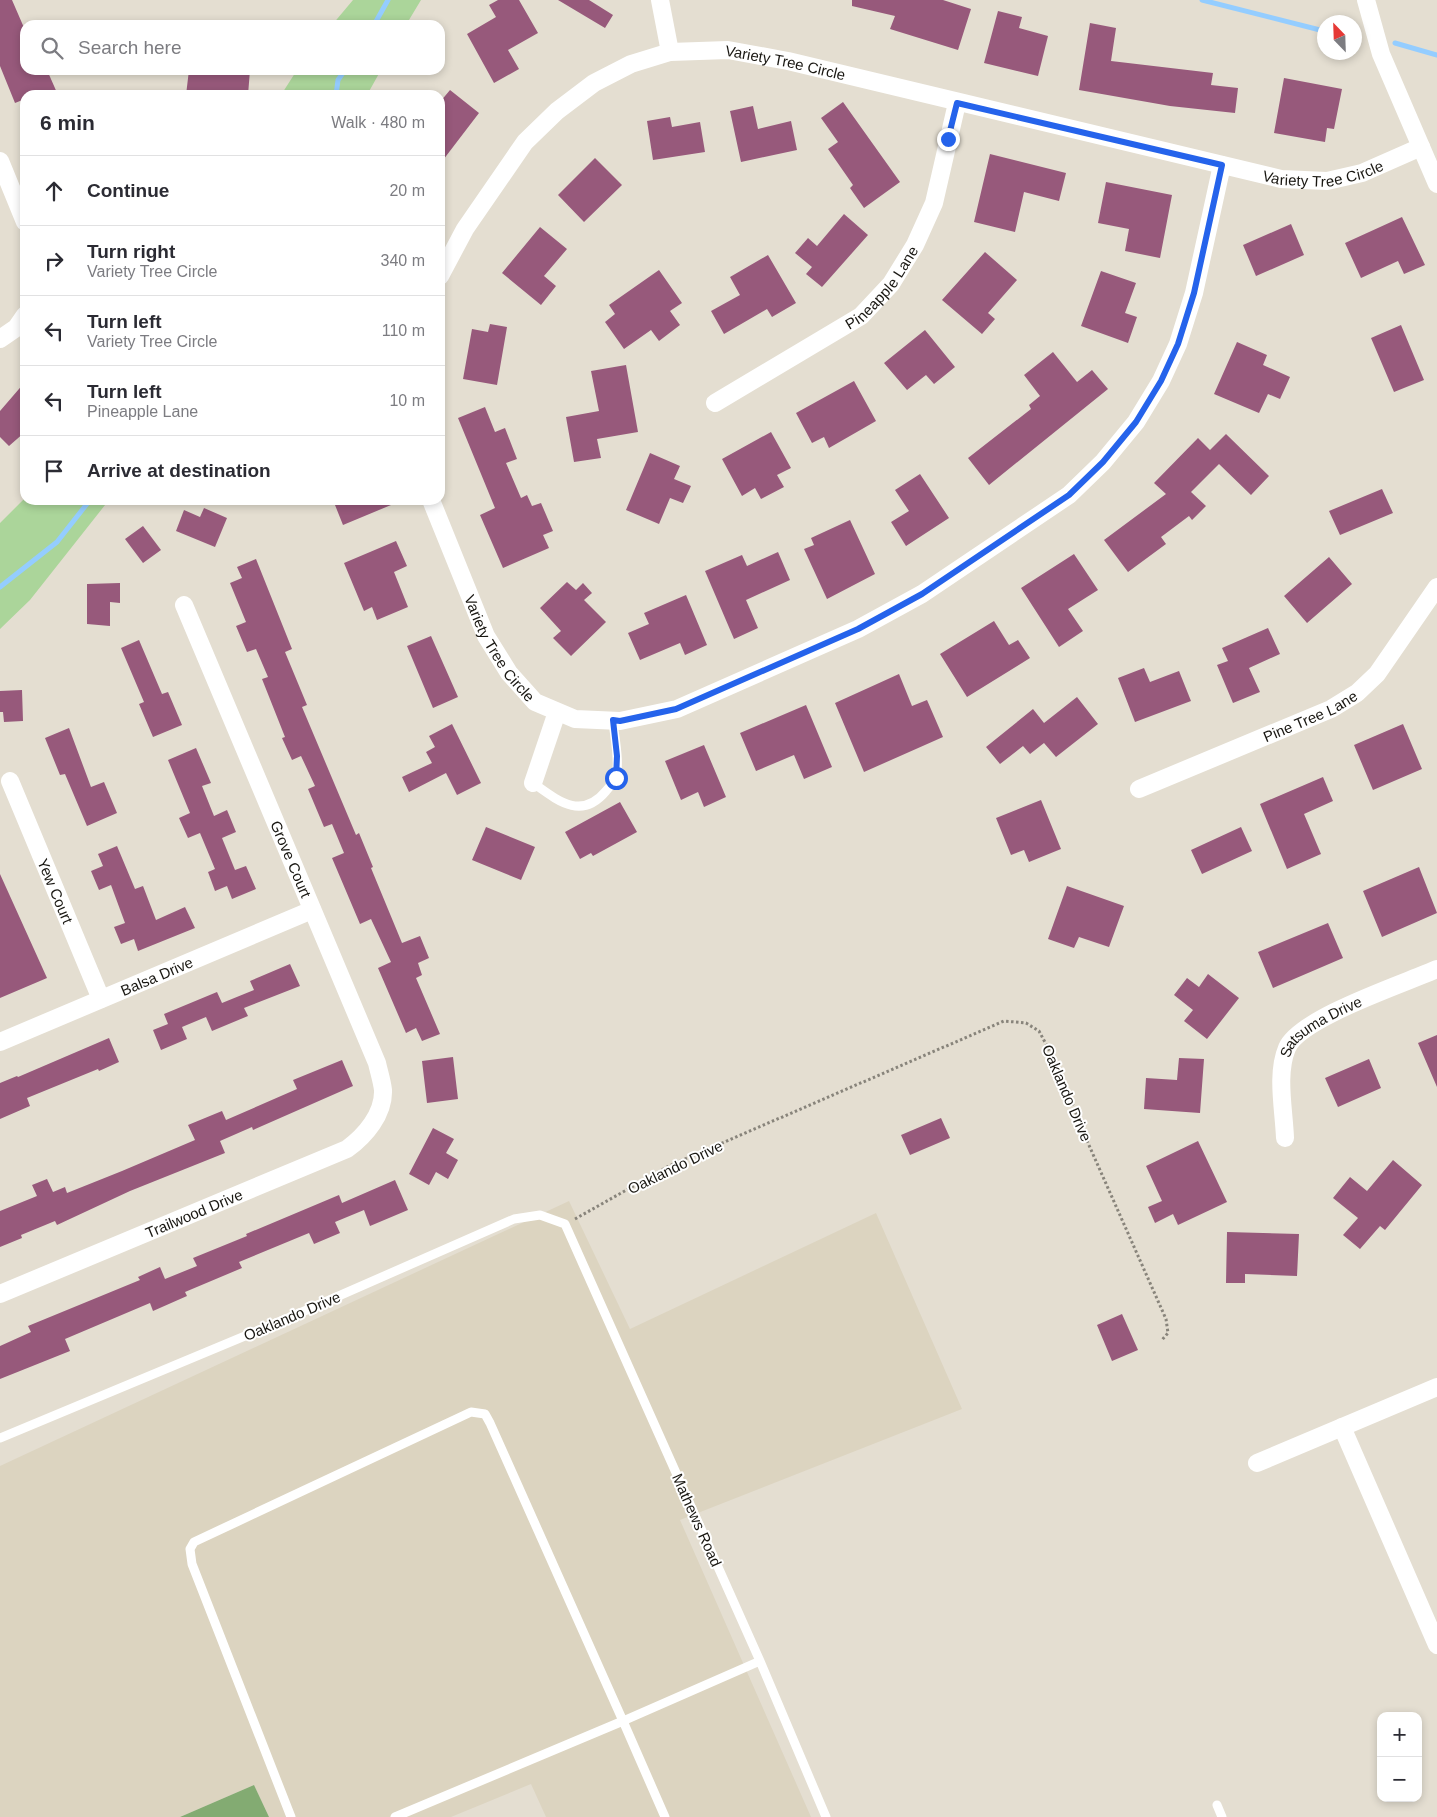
<!DOCTYPE html>
<meta charset="utf-8">
<style>
body{margin:0;font-family:Helvetica,sans-serif;background:#f2f2f3;color:#2b2b33}
.controls{position:absolute;right:15px;bottom:15px;display:grid;overflow:hidden;border-radius:10px;box-shadow:0 2px 8px #0003}
.controls button{width:45px;height:45px;display:grid;place-items:center;padding:0;border:0;border-bottom:1px solid #e1e1e2;background:#fff;color:#2b2b33;font:25px sans-serif}
.compass{position:absolute;left:1317px;top:15px;width:45px;height:45px;border-radius:50%;background:#fff;box-shadow:0 2px 8px #0003;rotate:337deg}
.stop{position:absolute;width:15px;height:15px;margin:-11px;border:4px solid #2563eb;border-radius:50%;background:#fff}
.stop.end{background:#2563eb;border-color:#fff;box-shadow:0 1px 5px #0008}
.list{margin:0;padding:0;list-style:none}
h2{display:flex;justify-content:space-between;align-items:center;height:65px;margin:0;padding:0 20px;font-size:21px}
h2 small{font-size:16px;font-weight:400;color:#7c7c81}
.list li{display:grid;grid-template-columns:32px 1fr auto;gap:15px;align-items:center;box-sizing:border-box;height:70px;padding:0 20px;border-top:1px solid #e1e1e2}
.list b{display:block;font-size:19px;white-space:nowrap}
.list p{margin:0;font-size:16px;white-space:nowrap;color:#7c7c81}
.list em{font-size:16px;font-style:normal;color:#7c7c81}
.icon{flex:none;width:28px;height:28px;fill:none;stroke:currentColor;stroke-width:2;stroke-linecap:round;stroke-linejoin:round}
.map{position:relative;flex:none;width:1437px;height:1817px;overflow:hidden}
.search{position:absolute;background:#fff;box-shadow:0 2px 8px #0003;left:20px;top:20px;width:425px;height:55px;display:flex;align-items:center;gap:12px;box-sizing:border-box;padding:0 18px;border-radius:15px;color:#7c7c81;font-size:19px}
.panel{position:absolute;background:#fff;box-shadow:0 2px 8px #0003;left:20px;top:90px;width:425px;height:415px;border-radius:15px}
.map>svg:first-child{display:block}
.built{fill:#dcd4c0}
.green{fill:#abd59a}
.forest{fill:#83ab72}
.lines{fill:none;stroke-linecap:round;stroke-linejoin:round}
.stream{stroke:#94cdff;stroke-width:5}
.building{fill:#97597b}
.path{stroke:#88847b;stroke-width:3;stroke-dasharray:2.5 2.5;stroke-linecap:butt}
.service{stroke:#fff;stroke-width:9}
.minor{stroke:#fff;stroke-width:18}
.route{stroke:#2563eb;stroke-width:6}
.labels{text-anchor:middle;dominant-baseline:central;stroke-width:4;stroke-linejoin:round;paint-order:stroke}
.street-label{font-size:15px;fill:#191712;stroke:#fff}
</style>
<div class="map">
<svg width="1437" height="1817" viewBox="0 0 1437 1817">
<rect width="100%" height="100%" fill="#e4ded1"/>
<path class="built" d="M569,1201L630,1329L876,1213L962,1409L680,1520L811,1817H546L531,1784L451,1817H269L254,1785L180,1817H0V1466Z"/>
<path class="green" d="M353,0H421L406,25H332Z
M297,70H381L367,95H281Z
M25,498V500H109L30,600L0,629V523Z"/>
<path class="forest" d="M254,1785L269,1817H180Z"/>
<g class="lines">
<path class="stream" d="M1202,0L1324,31
M374,25L388,0
M1395,43L1437,55
M336,95L338,80L345,70
M0,587L57,542L90,500"/>
</g>
<path class="building" d="M0,0H12L25,30V70H47L58,95H25V99L15,103L0,66Z
M498,0H519L538,33L508,50L519,69L494,83L467,34L496,17L489,5Z
M558,0H589L613,15L605,28Z
M852,0H943L971,9L958,50L890,29L895,16L852,6Z
M998,11L1022,17L1019,28L1048,36L1038,76L984,63Z
M1090,23L1116,28L1111,61L1213,73L1211,85L1238,88L1235,113L1170,106L1079,90Z
M189,70H250L248,95H186Z
M1284,78L1342,89L1334,129L1327,128L1325,142L1274,133Z
M450,90L479,113L440,164V102Z
M843,102L900,182L864,208L850,188L853,185L828,149L838,142L821,118Z
M753,106L758,129L791,121L797,150L741,162L730,111Z
M670,117L672,127L700,122L705,152L653,160L647,121Z
M990,154L1066,173L1059,201L1024,192L1015,232L974,222Z
M595,158L622,185L584,222L558,195Z
M1106,182L1172,195L1160,258L1125,251L1129,229L1098,223Z
M844,214L868,235L822,287L806,274L812,267L795,253L808,238L817,246Z
M1402,217L1425,265L1404,274L1398,261L1361,278L1345,243Z
M1291,224L1304,255L1256,276L1243,245Z
M540,227L567,249L544,276L556,286L541,305L502,273Z
M985,252L1017,280L988,313L995,319L982,334L942,300Z
M768,255L796,303L772,317L767,309L724,334L711,311L740,295L730,277Z
M659,270L682,303L670,311L680,325L659,341L651,330L624,349L605,322L615,314L609,305Z
M1101,271L1136,283L1125,313L1137,317L1128,343L1081,326Z
M490,324L507,327L497,385L463,379L472,329L488,332Z
M1401,325L1424,380L1394,392L1371,338Z
M925,330L955,367L934,384L926,375L907,390L884,363Z
M1237,342L1267,355L1263,365L1290,377L1280,399L1268,394L1259,413L1214,394Z
M1053,352L1077,382L1092,370L1108,389L989,485L968,458L1031,409L1029,405L1040,396L1024,375Z
M626,365L638,432L597,439L601,458L574,462L566,417L599,411L591,371Z
M854,381L876,421L829,448L824,437L812,443L796,413Z
M25,382V432L9,446L0,437V411Z
M485,407L495,432L505,428L517,459L506,463L521,498L527,495L532,506L541,503L553,531L543,535L549,548L503,568L480,515L495,508L458,418Z
M771,432L791,468L777,475L784,487L761,499L755,488L742,496L722,459Z
M1226,434L1269,476L1251,495L1219,464L1191,492L1206,506L1192,520L1189,516L1161,537L1166,544L1128,572L1104,540L1166,494L1154,483L1198,438L1210,450Z
M650,453L680,466L674,479L691,486L683,503L670,498L659,524L626,510Z
M920,474L949,518L906,546L891,522L909,511L895,490Z
M1382,489L1393,513L1340,535L1329,511Z
M333,500H403L343,525Z
M204,508L227,518L215,547L176,531L184,510L200,517Z
M850,520L875,574L827,599L804,549L814,545L811,538Z
M143,526L161,550L143,563L125,539Z
M396,541L407,566L394,572L408,607L377,620L372,607L364,611L344,563Z
M778,552L790,580L746,600L758,628L734,639L705,571L742,555L747,566Z
M1074,554L1098,590L1068,609L1083,631L1059,647L1021,588Z
M1329,557L1352,584L1307,623L1284,596Z
M256,559L292,649L285,652L307,705L302,707L356,835L359,833L373,867L371,868L402,943L420,936L429,958L418,963L422,975L416,978L440,1034L422,1041L416,1028L406,1033L378,968L391,962L371,919L360,924L332,858L344,853L332,824L324,827L308,789L315,786L301,756L292,760L282,738L285,737L262,679L268,677L256,649L247,652L236,626L246,622L230,583L242,578L237,567Z
M567,582L576,590L583,583L592,593L584,600L606,622L571,656L553,638L561,631L540,608Z
M120,583V603L110,602V626L87,624V584Z
M686,595L707,645L685,655L680,643L640,660L628,633L649,624L644,613Z
M994,621L1009,645L1018,640L1030,658L967,697L940,654Z
M1268,628L1280,654L1249,668L1260,692L1233,703L1217,665L1228,661L1222,648Z
M431,636L458,697L433,708L407,646Z
M139,640L162,694L168,692L182,725L153,737L139,704L144,702L121,648Z
M1144,668L1150,682L1179,671L1191,701L1135,722L1118,678Z
M899,674L912,706L927,700L943,737L864,772L835,703Z
M22,690L23,721L4,722L3,712H0V691Z
M1077,697L1098,724L1056,757L1044,743L1030,754L1023,746L1000,764L986,747L1033,709L1044,723Z
M806,705L832,767L804,779L794,755L756,771L740,733Z
M452,724L481,783L457,795L446,773L409,792L402,777L432,763L426,752L435,747L429,736Z
M1403,724L1422,769L1373,790L1354,745Z
M69,728L91,787L104,782L117,813L87,826L65,774L60,775L45,738Z
M704,745L726,797L704,807L698,792L681,800L665,761Z
M196,748L211,783L202,786L214,816L227,810L236,832L222,838L235,870L246,866L256,889L232,899L227,886L215,891L208,872L215,869L200,833L188,838L179,818L190,813L168,760Z
M1323,777L1333,801L1304,814L1321,854L1287,869L1260,804Z
M1041,800L1061,849L1029,862L1024,850L1011,855L996,818Z
M620,802L637,832L593,856L591,853L580,859L565,832Z
M486,827L535,847L521,880L472,860Z
M1241,827L1252,851L1202,874L1191,850Z
M117,846L135,889L143,886L156,920L185,907L195,928L138,951L134,939L121,944L114,927L125,923L111,885L99,890L91,871L103,866L98,854Z
M1419,867L1437,913L1382,937L1363,891Z
M0,874L47,978L0,998Z
M1067,886L1124,906L1109,947L1079,937L1074,948L1048,939Z
M1328,923L1343,958L1273,988L1258,952Z
M290,964L300,986L244,1008L248,1016L212,1031L206,1017L182,1027L187,1039L161,1050L153,1030L168,1024L164,1014L217,992L222,1003L254,990L250,981Z
M1208,974L1239,998L1207,1039L1184,1021L1193,1010L1174,995L1187,978L1199,987Z
M1437,1035V1087L1418,1043Z
M109,1038L119,1062L99,1071L98,1069L27,1098L30,1106L0,1119V1083L17,1076L18,1077Z
M453,1057L458,1099L427,1103L422,1061Z
M1179,1058L1204,1059L1200,1113L1144,1109L1146,1078L1177,1080Z
M1369,1059L1381,1088L1338,1107L1325,1078Z
M342,1060L353,1086L253,1130L252,1127L220,1141L225,1153L130,1191L57,1225L55,1221L21,1235L22,1238L0,1247V1211L37,1196L32,1185L47,1179L53,1192L65,1187L67,1193L122,1171L195,1140L188,1125L222,1111L226,1120L297,1089L293,1080Z
M941,1118L950,1138L910,1155L901,1135Z
M433,1128L454,1139L446,1153L458,1160L448,1179L436,1172L429,1185L409,1174Z
M1198,1141L1227,1202L1178,1225L1173,1214L1155,1223L1148,1207L1162,1201L1146,1166Z
M1393,1160L1422,1185L1385,1230L1380,1226L1360,1249L1343,1235L1358,1218L1333,1198L1350,1177L1367,1191Z
M395,1180L408,1210L370,1226L364,1210L335,1222L340,1233L314,1244L309,1233L239,1262L242,1268L185,1292L187,1296L153,1311L150,1303L65,1339L70,1351L0,1379V1346L31,1332L28,1326L140,1280L138,1277L160,1267L165,1279L197,1266L193,1258L247,1236L246,1234L339,1195L342,1203Z
M1227,1232L1299,1234L1297,1276L1245,1274V1283H1226Z
M1122,1314L1138,1350L1112,1361L1097,1325Z"/>
<g class="lines">
<path class="path" d="M575,1219L669,1166L1004,1021L1026,1023L1039,1031L1056,1063L1088,1143L1166,1319L1168,1333L1161,1341"/>
<path class="service" d="M533,783C557,800 581,821 606,791C609,787 614,783 615,778C621,766 614,735 613,721
M0,1438L293,1316L514,1219L540,1215L565,1224L760,1661L826,1817
M1217,1805L1222,1817
M291,1817L192,1564L190,1549L194,1542L471,1412L485,1414L490,1423L623,1721L395,1817
M665,1817L623,1721L760,1661"/>
<g class="minor">
<path d="M660,0L670,52"/>
<path d="M1366,0L1381,54L1437,184"/>
<path d="M0,161L25,222"/>
<path id="s1" d="M440,276L465,229L525,142L557,111L594,83L631,64L670,52L728,50L788,61L1281,179L1327,181L1362,173L1421,147"/>
<path d="M0,339L16,328L25,315"/>
<path id="s2" d="M715,403L861,316L891,284L915,245L934,203L957,103"/>
<path id="s3" d="M431,500L486,636L509,673L535,702L575,719L620,721L677,709L858,629L922,594L1069,495L1103,462L1136,422L1161,381L1178,344L1194,293L1222,165"/>
<path id="s4" d="M10,781L101,999"/>
<path d="M533,783L557,712"/>
<path id="s5" d="M1139,789L1331,709L1357,693L1377,674L1437,587"/>
<path id="s6" d="M0,1042L312,910"/>
<path id="s7" d="M1285,1138C1284,1110 1276,1074 1287,1048C1299,1018 1406,983 1437,969"/>
<path id="s8" d="M0,1294L347,1149C365,1136 384,1114 383,1090C382,1081 379,1072 377,1063L184,605"/>
<path d="M1342,1427L1437,1645"/>
<path d="M1257,1463L1437,1387"/>
</g>
</g>
<g class="lines">
<path class="route" d="M616,778L617,756L613,720L620,721L676,709L858,629L922,594L1069,495L1103,462L1136,422L1161,381L1178,344L1194,293L1222,165L957,103L948,139"/>
</g>
<g class="labels">
<g class="street-label">
<text stroke="none"><textPath href="#s1" startOffset="449">Variety Tree Circle</textPath></text>
<text stroke="none"><textPath href="#s1" startOffset="1001">Variety Tree Circle</textPath></text>
<text stroke="none"><textPath href="#s2" startOffset="205">Pineapple Lane</textPath></text>
<text stroke="none"><textPath href="#s3" startOffset="164">Variety Tree Circle</textPath></text>
<text stroke="none"><textPath href="#s5" startOffset="186">Pine Tree Lane</textPath></text>
<text transform="translate(291 859) rotate(67)">Grove Court</text>
<text stroke="none"><textPath href="#s4" startOffset="119">Yew Court</textPath></text>
<text stroke="none"><textPath href="#s6" startOffset="170">Balsa Drive</textPath></text>
<text stroke="none"><textPath href="#s7" startOffset="131">Satsuma Drive</textPath></text>
<text transform="translate(1067 1093) rotate(67)">Oaklando Drive</text>
<text transform="translate(675 1167) rotate(-26)">Oaklando Drive</text>
<text stroke="none"><textPath href="#s8" startOffset="210">Trailwood Drive</textPath></text>
<text transform="translate(292 1316) rotate(-23)">Oaklando Drive</text>
<text transform="translate(697 1520) rotate(66)">Mathews Road</text>
</g>
</g>
</svg>
<div class="controls">
<button>+</button>
<button>−</button>
</div>
<svg class="compass" viewBox="-18 -18 36 36"><path d="M0-13l5 13h-10z" fill="#e53935"/><path d="M0 13l5-13h-10z" fill="#7c7c81"/></svg>
<div class="stop" style="left:616px;top:778px"></div>
<div class="stop end" style="left:948px;top:139px"></div>
<div class="search"><svg class="icon" aria-label="search" viewBox="0 0 24 24"><circle cx="10" cy="10" r="6"/><path d="M15 15l6 6"/></svg>Search here</div>
<section class="panel">
<h2>6 min<small>Walk · 480 m</small></h2>
<ul class="list">
<li><svg class="icon" aria-label="ahead" viewBox="0 0 24 24"><path d="M12 20V5M6 11l6-6 6 6"/></svg><div><b>Continue</b></div><em>20 m</em></li>
<li><svg class="icon" aria-label="right" viewBox="0 0 24 24"><path d="M7 20v-9h11M14 6l5 5-5 5"/></svg><div><b>Turn right</b><p>Variety Tree Circle</p></div><em>340 m</em></li>
<li><svg class="icon" aria-label="left" viewBox="0 0 24 24"><path d="M17 20v-9H6M10 6l-5 5 5 5"/></svg><div><b>Turn left</b><p>Variety Tree Circle</p></div><em>110 m</em></li>
<li><svg class="icon" aria-label="left" viewBox="0 0 24 24"><path d="M17 20v-9H6M10 6l-5 5 5 5"/></svg><div><b>Turn left</b><p>Pineapple Lane</p></div><em>10 m</em></li>
<li><svg class="icon" aria-label="arrive" viewBox="0 0 24 24"><path d="M6 21V4h12l-3 4 3 4H6"/></svg><div><b>Arrive at destination</b></div></li>
</ul>
</section>
</div>
